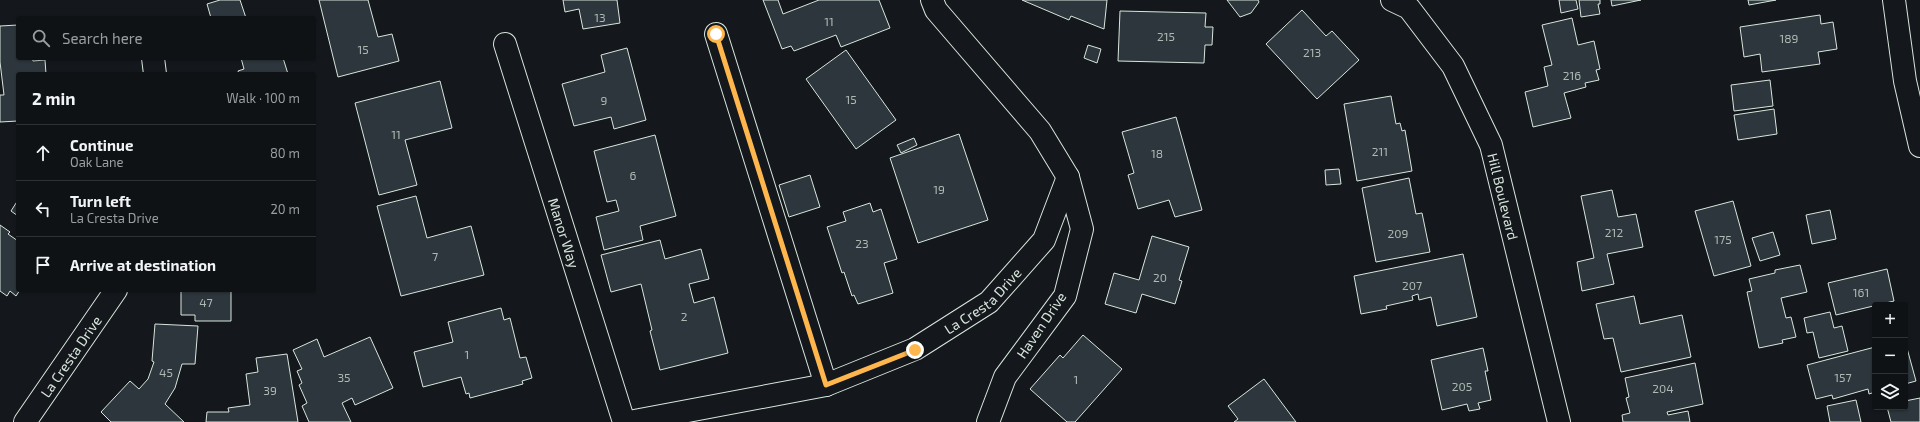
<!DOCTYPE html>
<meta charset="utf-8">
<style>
body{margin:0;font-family:"Exo 2",sans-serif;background:#181b1e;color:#f1f3f6}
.controls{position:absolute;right:12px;bottom:12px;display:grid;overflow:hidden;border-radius:4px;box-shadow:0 1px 3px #0004}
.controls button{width:36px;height:36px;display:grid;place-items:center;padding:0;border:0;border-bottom:1px solid #2f3234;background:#0f1215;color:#f1f3f6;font:20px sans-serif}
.stop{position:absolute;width:12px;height:12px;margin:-9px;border:3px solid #ffb74d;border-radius:50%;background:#fff}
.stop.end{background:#ffb74d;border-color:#fff;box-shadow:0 1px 4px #0008}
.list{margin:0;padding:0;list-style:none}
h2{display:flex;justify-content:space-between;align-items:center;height:52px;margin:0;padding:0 16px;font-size:17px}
h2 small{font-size:13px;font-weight:400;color:#9b9ea0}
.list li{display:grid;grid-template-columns:26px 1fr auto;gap:12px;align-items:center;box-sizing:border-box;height:56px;padding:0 16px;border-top:1px solid #2f3234}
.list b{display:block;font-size:15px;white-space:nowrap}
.list p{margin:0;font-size:13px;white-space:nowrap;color:#9b9ea0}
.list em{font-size:13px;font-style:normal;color:#9b9ea0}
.icon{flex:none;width:22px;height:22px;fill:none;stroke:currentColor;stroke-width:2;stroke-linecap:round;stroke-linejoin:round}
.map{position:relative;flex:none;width:1920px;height:422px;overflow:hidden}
.search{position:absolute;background:#0f1215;box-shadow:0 1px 3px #0004;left:16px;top:16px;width:300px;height:44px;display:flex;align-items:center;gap:10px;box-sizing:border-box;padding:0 14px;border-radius:4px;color:#9b9ea0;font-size:15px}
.panel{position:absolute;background:#0f1215;box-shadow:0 1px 3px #0004;left:16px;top:72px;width:300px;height:220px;border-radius:4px}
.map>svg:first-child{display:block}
.building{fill:#2c363c;stroke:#d8e6dc}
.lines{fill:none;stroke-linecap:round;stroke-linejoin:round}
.minor-casing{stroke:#d8e6dc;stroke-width:24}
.minor{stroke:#14181c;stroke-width:22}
.route{stroke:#ffb74d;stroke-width:5}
.labels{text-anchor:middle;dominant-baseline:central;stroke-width:3;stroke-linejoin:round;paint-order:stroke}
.number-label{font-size:12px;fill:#adbab4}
.street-label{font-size:14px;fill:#d8e6dc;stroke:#14181c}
</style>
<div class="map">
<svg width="1920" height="422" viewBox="0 0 1920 422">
<rect width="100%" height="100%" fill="#14181c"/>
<path class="building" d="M220,0H240L246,18H211L207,4Z
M319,0H368L378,37L392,34L399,61L338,77Z
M563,0H617L620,23L583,29L579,9L565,12Z
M763,0H778L783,14L819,0H879L890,28L841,47L836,35L794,51L791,46L782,49Z
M1022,0H1107L1104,29L1071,16L1069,20Z
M1227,0H1258L1259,2L1251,13L1240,17Z
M1559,0H1576L1578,9L1561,13Z
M1579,0H1600V4H1598L1600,14L1581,17Z
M1611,0H1641L1612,6Z
M1748,0H1776L1749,5Z
M1302,10L1326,36L1332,31L1359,60L1317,99L1266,44Z
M1120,11L1206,13L1205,27H1213L1212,45H1205L1204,63L1118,61Z
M1820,15L1821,24L1833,22L1837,49L1818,52L1820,64L1762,72L1760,54L1744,57L1740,27Z
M1572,18L1578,45L1594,41L1600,69L1596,70L1599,80L1585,83L1586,87L1564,93L1571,118L1533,127L1525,92L1548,86L1544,67L1552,65L1542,25Z
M18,25V58H32L33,61L45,60L46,74H18V121L0,122V95H4L0,62V26Z
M1088,45L1101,49L1097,63L1084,58Z
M627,48L646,120L614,129L611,117L574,126L562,84L605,72L601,55Z
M846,50L896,120L856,149L806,79Z
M241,58H283L288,74H239L238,71L244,69Z
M1770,80L1773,106L1734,111L1731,85Z
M440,81L452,128L405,140L417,185L379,195L355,103Z
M1391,96L1396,124L1400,123L1402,131L1405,130L1412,171L1357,181L1344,104Z
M1774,109L1777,134L1738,140L1734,115Z
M1176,117L1202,210L1175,217L1169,200L1138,209L1128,175L1134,173L1122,132Z
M959,134L988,220L918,243L890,158Z
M655,135L676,216L640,226L643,240L604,250L596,217L619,211L616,200L607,202L594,151Z
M914,138L917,145L901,153L897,145Z
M1339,169L1341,184L1326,185L1325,170Z
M810,175L820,207L789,217L779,185Z
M1409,178L1416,214L1422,213L1430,252L1376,262L1362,188Z
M1612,190L1618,217L1636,214L1643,247L1607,254L1614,284L1582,291L1577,262L1594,258L1581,196Z
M416,196L427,238L471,226L484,275L401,296L377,206Z
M18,200V216L11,211Z
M1733,201L1751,266L1714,276L1695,211Z
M870,203L873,212L881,209L897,259L884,263L893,293L858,304L854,295L852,296L844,272L842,273L827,227L846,221L843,212Z
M1830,210L1836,239L1812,244L1806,215Z
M0,225L10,232L8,234L18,241V290H20L16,296L10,291L7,296L0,291Z
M1773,232L1780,255L1760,261L1752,238Z
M1152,236L1189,247L1179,280L1182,281L1175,304L1142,294L1136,313L1105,304L1114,273L1139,280Z
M660,240L665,259L701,249L709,279L689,284L694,303L714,297L728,353L660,370L650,331L652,330L641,284L611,292L601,255Z
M1463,254L1477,317L1437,326L1431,297L1419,300L1418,294L1412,296L1413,300L1386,306L1387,309L1361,314L1354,276Z
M1800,265L1807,292L1781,298L1786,318L1791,317L1796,337L1782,340L1783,343L1759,348L1747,292L1752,291L1749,279L1775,273V270Z
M1887,269L1894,301L1836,315L1828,283Z
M181,290H231V321H195V315H181Z
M1634,296L1640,324L1682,315L1691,357L1621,372L1613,338L1604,339L1596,304Z
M501,308L504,320L510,318L520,358L526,357L532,378L522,381L523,384L470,398L469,393L466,394L461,377L423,387L414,352L453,342L448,322Z
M1830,312L1834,328L1842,326L1848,351L1819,358L1813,332L1807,333L1804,318Z
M155,324L198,326L195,364H182L175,388L165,404L184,422H111L101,412L130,381L139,389L148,379L154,362L152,361Z
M1083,335L1122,369L1075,422H1067L1030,389L1060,355L1063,358Z
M370,337L393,388L355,405L352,398L342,403L351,422H309L302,406L307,403L299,385L302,383L297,371L302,369L293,350L317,339L324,357Z
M1905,341L1916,381L1905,384Z
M1875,347V392L1869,394L1868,389L1833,399L1832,395L1816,399L1807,365Z
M1483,348L1488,371H1485L1491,400L1478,403L1480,409L1469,411L1467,404L1442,410L1431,360Z
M287,354L298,422H206L207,412H229L228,408L250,405L246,374L258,372L256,358Z
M1695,363L1703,404L1667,412L1668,415L1688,411L1690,422H1623L1622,415L1630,413L1626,398L1629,397L1625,378Z
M1264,379L1296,422H1234L1238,419L1228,406Z
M1920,398V422H1891L1887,407H1905V401Z
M1856,400L1861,422H1830L1827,406Z"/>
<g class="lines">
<defs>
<g id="minor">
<path d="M932,0L936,10L1040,131L1068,177L1082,229L1065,296L1005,377L988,422"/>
<path id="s1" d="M1392,0L1409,8L1453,66L1491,145L1559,422"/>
<path d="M1894,0L1905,81L1920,146"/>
<path d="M716,34L826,385"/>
<path id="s2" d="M505,44L624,422"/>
<path d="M153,58L155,74"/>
<path id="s3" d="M25,422L116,290"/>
<path id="s4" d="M629,422L826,385L915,349L989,302L1044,240L1068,177"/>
</g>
</defs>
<use href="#minor" class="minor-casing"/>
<use href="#minor" class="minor"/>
</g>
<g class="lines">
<path class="route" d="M716,34L826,385L915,350"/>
</g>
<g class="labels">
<g class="number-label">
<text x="600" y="17">13</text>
<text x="829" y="21">11</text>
<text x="1166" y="36">215</text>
<text x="1789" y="38">189</text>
<text x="363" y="49">15</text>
<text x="1312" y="52">213</text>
<text x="1572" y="75">216</text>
<text x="851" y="99">15</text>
<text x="604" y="100">9</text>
<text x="396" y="134">11</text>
<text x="1380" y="151">211</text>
<text x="1157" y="153">18</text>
<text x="633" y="175">6</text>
<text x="939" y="189">19</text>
<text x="1614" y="232">212</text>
<text x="1398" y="233">209</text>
<text x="1723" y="239">175</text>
<text x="862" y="243">23</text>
<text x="435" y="256">7</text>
<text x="1160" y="277">20</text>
<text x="1412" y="285">207</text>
<text x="1861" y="292">161</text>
<text x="206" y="302">47</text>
<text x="684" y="316">2</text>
<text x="467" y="354">1</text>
<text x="166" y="372">45</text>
<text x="344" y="377">35</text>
<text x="1843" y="377">157</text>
<text x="1076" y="379">1</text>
<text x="1462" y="386">205</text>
<text x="1663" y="388">204</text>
<text x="270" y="390">39</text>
</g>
<g class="street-label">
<text stroke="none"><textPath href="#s1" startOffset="232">Hill Boulevard</textPath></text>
<text stroke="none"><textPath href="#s2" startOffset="198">Manor Way</textPath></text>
<text stroke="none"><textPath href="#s4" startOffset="380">La Cresta Drive</textPath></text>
<text transform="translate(1041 325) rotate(-56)">Haven Drive</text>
<text stroke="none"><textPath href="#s3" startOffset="80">La Cresta Drive</textPath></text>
</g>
</g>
</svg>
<div class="controls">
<button>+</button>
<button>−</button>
<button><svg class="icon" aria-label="layers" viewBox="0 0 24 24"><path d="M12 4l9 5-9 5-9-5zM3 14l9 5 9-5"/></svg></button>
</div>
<div class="stop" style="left:716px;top:34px"></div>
<div class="stop end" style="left:915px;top:350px"></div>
<div class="search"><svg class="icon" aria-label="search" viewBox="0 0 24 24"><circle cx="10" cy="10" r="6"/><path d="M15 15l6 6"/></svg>Search here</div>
<section class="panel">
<h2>2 min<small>Walk · 100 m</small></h2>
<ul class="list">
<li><svg class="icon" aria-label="ahead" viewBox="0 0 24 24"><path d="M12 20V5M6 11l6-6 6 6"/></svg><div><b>Continue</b><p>Oak Lane</p></div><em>80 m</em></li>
<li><svg class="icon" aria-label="left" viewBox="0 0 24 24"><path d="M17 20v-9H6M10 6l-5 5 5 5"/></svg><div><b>Turn left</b><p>La Cresta Drive</p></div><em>20 m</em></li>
<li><svg class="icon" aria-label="arrive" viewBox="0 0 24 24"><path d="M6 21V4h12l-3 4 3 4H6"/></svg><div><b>Arrive at destination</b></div></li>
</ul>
</section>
</div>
